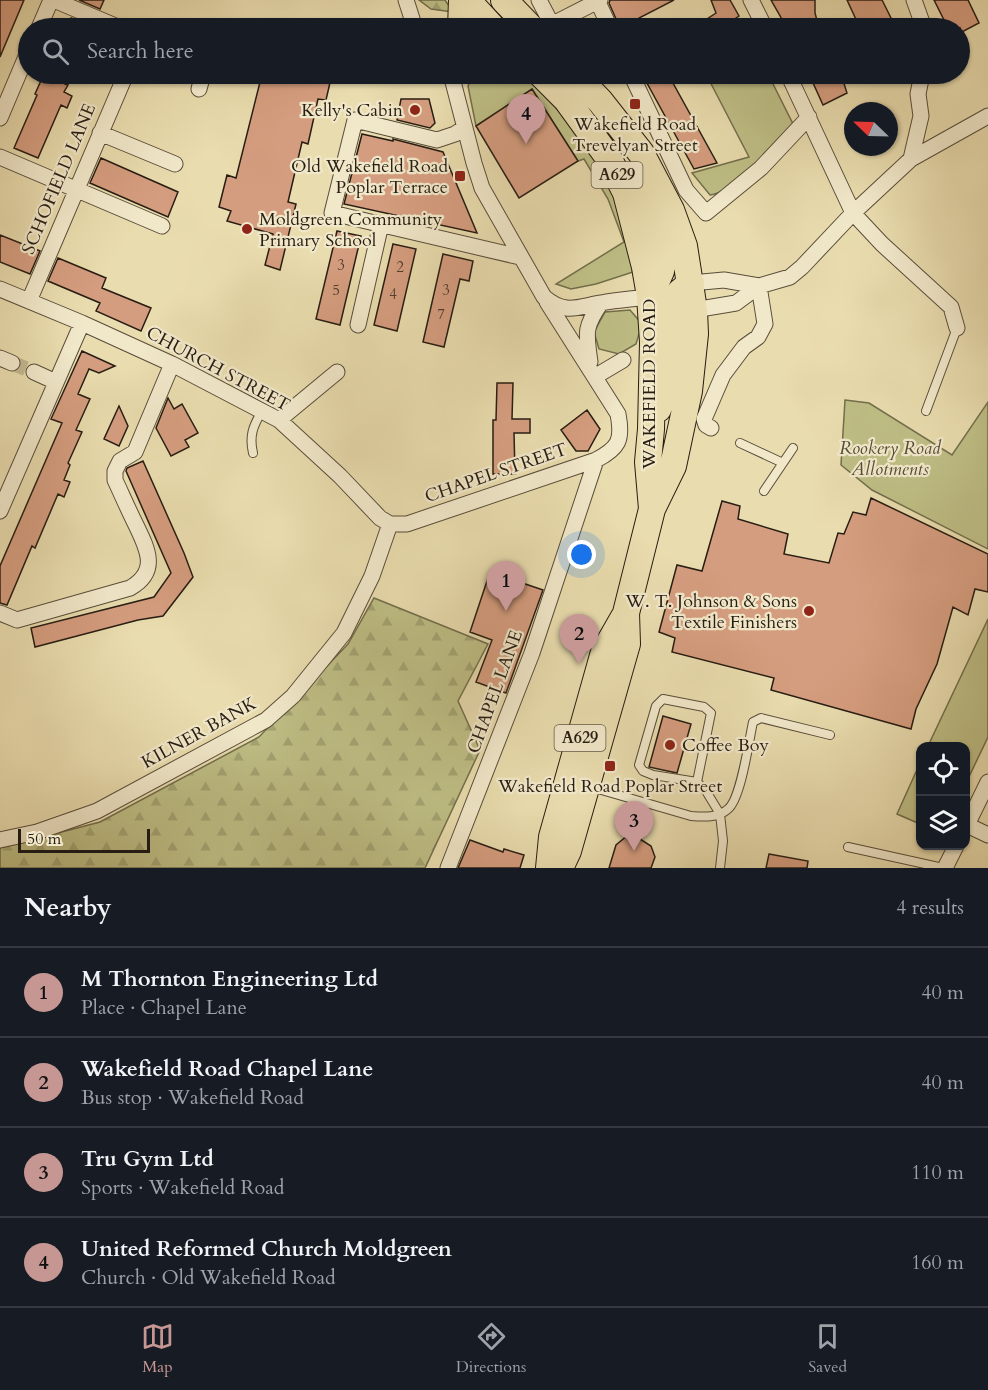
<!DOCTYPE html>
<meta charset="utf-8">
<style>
body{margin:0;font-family:Cardo,serif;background:#242831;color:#f1f3f6}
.controls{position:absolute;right:18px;bottom:18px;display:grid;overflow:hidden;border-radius:12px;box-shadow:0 2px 4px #0004}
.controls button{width:54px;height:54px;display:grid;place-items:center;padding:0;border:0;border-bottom:2px solid #363941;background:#171b24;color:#f1f3f6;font:30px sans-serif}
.compass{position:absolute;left:844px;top:102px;width:54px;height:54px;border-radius:50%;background:#171b24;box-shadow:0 2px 4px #0004;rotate:293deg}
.scale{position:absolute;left:18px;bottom:15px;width:132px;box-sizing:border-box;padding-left:6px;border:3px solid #271d13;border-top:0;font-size:16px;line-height:21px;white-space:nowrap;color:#271d13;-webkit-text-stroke:4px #f1e8ca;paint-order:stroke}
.you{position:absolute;left:582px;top:555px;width:21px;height:21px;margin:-15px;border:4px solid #fff;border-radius:50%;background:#1a73e8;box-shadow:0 0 0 9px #1a73e833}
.badge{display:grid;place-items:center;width:39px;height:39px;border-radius:50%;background:#c59692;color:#111;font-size:20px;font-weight:700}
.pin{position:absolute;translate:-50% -50px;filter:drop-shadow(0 2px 3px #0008)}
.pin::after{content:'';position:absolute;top:32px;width:21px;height:18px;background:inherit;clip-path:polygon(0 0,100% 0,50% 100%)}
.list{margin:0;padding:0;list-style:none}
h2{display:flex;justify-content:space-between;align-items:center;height:78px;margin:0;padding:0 24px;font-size:26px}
h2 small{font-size:20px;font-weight:400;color:#9ea1a6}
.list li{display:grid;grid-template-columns:39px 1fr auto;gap:18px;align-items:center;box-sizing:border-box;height:90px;padding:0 24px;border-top:2px solid #363941}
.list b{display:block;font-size:22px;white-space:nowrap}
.list p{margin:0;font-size:20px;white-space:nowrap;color:#9ea1a6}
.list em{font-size:20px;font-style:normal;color:#9ea1a6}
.icon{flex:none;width:33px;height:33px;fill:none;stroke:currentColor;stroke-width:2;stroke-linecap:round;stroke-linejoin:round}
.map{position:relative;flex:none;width:988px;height:868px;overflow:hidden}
.search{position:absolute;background:#171b24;box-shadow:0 2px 4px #0004;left:18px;right:18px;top:18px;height:66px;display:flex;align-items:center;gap:15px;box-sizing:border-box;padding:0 21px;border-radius:33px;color:#9ea1a6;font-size:22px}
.sheet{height:438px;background:#171b24}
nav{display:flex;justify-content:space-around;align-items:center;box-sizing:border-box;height:84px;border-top:2px solid #363941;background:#171b24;font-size:16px;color:#9ea1a6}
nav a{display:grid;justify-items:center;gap:3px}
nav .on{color:#c59692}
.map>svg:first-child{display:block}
.green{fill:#bebe85;stroke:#726e4c;stroke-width:1.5}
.forest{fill:url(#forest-firs);stroke:#726e4c;stroke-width:1.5}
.building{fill:#d59d7f;stroke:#271d13;stroke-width:1.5}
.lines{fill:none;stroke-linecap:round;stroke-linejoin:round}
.minor-tunnel{stroke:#c2b68f;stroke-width:15;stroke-dasharray:15 8;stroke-linecap:butt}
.service-casing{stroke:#584d3a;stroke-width:10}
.minor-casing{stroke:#584d3a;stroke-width:17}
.trunk-casing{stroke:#271d13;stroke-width:28}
.service{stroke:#f1e8ca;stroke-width:8}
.minor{stroke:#f1e8ca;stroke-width:15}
.trunk{stroke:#e9dcae;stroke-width:26}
.poi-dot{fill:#8f2418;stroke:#f1e8ca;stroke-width:2}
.labels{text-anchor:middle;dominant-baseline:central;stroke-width:4.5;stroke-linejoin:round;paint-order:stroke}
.number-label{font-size:15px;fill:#523d2e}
.shield{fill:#f1e8ca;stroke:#645a4a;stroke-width:1.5}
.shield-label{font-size:16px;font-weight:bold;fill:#271d13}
.poi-label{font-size:18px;fill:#271d13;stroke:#f1e8ca;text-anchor:end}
.street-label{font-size:18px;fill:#271d13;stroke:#f1e8ca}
.park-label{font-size:18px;font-style:italic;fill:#544d35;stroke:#f1e8ca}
</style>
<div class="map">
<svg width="988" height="868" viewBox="0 0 988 868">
<defs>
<pattern id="forest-firs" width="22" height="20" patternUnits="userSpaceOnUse" patternTransform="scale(1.5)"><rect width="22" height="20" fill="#bebe85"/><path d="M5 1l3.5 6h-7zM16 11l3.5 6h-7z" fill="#a3a372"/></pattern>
</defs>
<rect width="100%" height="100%" fill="#e9dcae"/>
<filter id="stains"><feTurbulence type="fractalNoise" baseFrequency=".00333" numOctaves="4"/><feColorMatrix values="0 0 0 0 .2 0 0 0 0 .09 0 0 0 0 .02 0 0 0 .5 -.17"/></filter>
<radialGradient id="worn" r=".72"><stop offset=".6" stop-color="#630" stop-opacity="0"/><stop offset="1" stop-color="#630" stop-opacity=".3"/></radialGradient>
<path class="green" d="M473,74H523L579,132L615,193L633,272L596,284L571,289L556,284L624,242L608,199L584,159L578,161L532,89L476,126L468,86Z
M706,74H768L793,124C775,144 736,192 710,195L692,173L749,157Z
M630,310L642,324L636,344L619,354L599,349L594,332L605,312Z
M845,400L869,403L952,455L988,402V549L872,490L841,465Z
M988,619V737L966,783V746H928Z
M920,763V824L897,814Z"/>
<path class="forest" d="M419,0H445L453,12L431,9Z
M374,598L488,644L458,701L480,750L425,868H0V848L100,822L259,737L348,644Z"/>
<path class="building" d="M0,0H24L0,57Z
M79,0H104L100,9Z
M610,0H674L639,18L644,28H620L609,3Z
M711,0H730L739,16L721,28H712L707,19L716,13Z
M771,0H815V13L819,28H787Z
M847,0H882L896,28H860Z
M934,0H968L979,23L960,33V28H948Z
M71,18L93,27L92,28H67Z
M44,74H69L65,84L68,85L64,92L72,96L67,108L61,105L38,158L14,148L37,95L35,94Z
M262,74H332L326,100L318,99L308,144L302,142L288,202L296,204L280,270L265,265L273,234L227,221L231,211L219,207L227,175L236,178Z
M642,74H668L717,163L694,169Z
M809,74H841L847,93L823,105Z
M532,89L578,161L519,198L476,126Z
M401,99H429L435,123L430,128L397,120Z
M362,134L393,141V139L443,152L477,233L344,204Z
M101,158L178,192L168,217L90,183Z
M337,231L361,236L340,325L316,319Z
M0,235L40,251L30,274L0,262Z
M393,244L416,249L397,331L374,325Z
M443,254L473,261L469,281L460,279L444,347L423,342Z
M58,258L106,278L102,288L151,308L141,331L96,311L100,303L48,281Z
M82,351L115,366L99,373L89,369L78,394L90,399L76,430L82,432L68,463L70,465L64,480L70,482L64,497L58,494L35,548L32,546L7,605L0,603V566L62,423L51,419Z
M497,383H513L512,419H530V433H514L515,474H493V420H496Z
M168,398L174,409L182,404L198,433L185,440L189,447L171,456L156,428Z
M119,406L128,426L119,446L104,439Z
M587,410L600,429L588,451H576L561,430Z
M143,461L184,553L193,577L163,616L138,620L35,647L31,628L154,597L171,573L126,471L127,468Z
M871,498L988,554V592L975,589L968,615L953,607L937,664L916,709L911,729L771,690L774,678L672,652L675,638L659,632L677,565L702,571L722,501L740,506L738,519L788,534L784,554L829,563L838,533L844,534L853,512L866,515Z
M490,572L543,590L506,693L476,682L492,640L470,632Z
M663,716L691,724L677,773L649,767Z
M628,835L640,839L651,846L655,857L651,868H609L616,845Z
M470,840L503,852L504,849L524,855L520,868H458Z
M769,854L808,861L807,868H766Z"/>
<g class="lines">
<path class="minor-tunnel" d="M12,363L34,372"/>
<defs>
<path id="service" d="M926,411L957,328
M740,443L783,463
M253,453C249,436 253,426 262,411
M764,491L793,448
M697,782L711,713L704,707L663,699L656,706L639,765L643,771L653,775L697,782L706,791L720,814L723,841L720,868
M591,787L691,816C704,817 718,818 728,809C741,799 749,740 753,722L761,718L830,735
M848,847L943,868"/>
<path id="minor" d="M54,0L120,28
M406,0L415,28
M539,0L549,19L555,23L600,0
M597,0L610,28
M751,0L765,28
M914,0L924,28
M39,28L51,0
M505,28L519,27L528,28
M451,74L474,163L482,188L544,297C565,315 577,307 601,303C611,301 620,300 630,299C640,298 648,296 657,300
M631,74L686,190L706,213L761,168L809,117
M788,74L853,213L882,244L951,307L957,328
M199,89L203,74
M0,118L28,52
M464,128L455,134L437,140L355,120L332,213L520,257
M100,133L175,164
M0,157L162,226
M911,159L921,116L918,94L922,74
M691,283L724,280L759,286
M0,289L82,323L172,364L279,420L340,476L380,518L390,524
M29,301L126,74
M686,308L694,310L736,303L759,286L790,277L802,267L853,213L911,159L988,116
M358,325L381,224
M0,358L12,363
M590,362C586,333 584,327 601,303
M34,372L56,382
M596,376L623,360
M279,420L337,372
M711,428L706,425L704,419L723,375L744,347L758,337L765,324L759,286
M0,511L82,323
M390,524H407L596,460C619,448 623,440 618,414L547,302
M0,613L17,620L130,588C160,571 147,548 135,523C128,509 122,495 115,480V471L120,461L135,452L172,364
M967,825L988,835
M966,827L988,782
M0,840L37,832L97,811L266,720L293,696L344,633L372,576L390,524
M448,868L532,653L596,460
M945,868L956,846"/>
<path id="trunk" d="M467,0L493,28
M504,0L531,28
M461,28L462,0
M541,74L566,99L608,157L626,193L645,267L650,296L653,342L651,429L648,462L652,509
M641,180L664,251L661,271L650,296
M658,409L671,377L674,306L680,292L691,283
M549,868L552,837L604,652L624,617
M560,868L568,851L627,644L626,613L652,509L673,466L689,391L695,334L694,310L684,246L671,210L641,153L600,101L574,74"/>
</defs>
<use href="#service" class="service-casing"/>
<use href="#minor" class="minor-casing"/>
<use href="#trunk" class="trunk-casing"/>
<use href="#service" class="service"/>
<use href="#minor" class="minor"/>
<use href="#trunk" class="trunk"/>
</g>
<g class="poi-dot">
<rect x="629" y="98" width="12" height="12" rx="3"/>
<circle cx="415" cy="110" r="6"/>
<rect x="454" y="170" width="12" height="12" rx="3"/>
<circle cx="247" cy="229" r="6"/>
<circle cx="809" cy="611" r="6"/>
<circle cx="670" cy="745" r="6"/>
<rect x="604" y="760" width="12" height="12" rx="3"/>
</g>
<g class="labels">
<g class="number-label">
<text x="341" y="265">3</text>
<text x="400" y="267">2</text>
<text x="336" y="290">5</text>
<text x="446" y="290">3</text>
<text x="393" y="294">4</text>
<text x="441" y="314">7</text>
</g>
<g class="shield">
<rect x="591.5" y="162" width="51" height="26" rx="4.5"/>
<rect x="554.5" y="725" width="51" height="26" rx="4.5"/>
</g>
<g class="shield-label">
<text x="617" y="175">A629</text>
<text x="580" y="738">A629</text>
</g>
<g class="poi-label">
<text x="403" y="110">Kelly's Cabin</text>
<text x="635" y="124" text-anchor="middle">Wakefield Road<tspan x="635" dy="21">Trevelyan Street</tspan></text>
<text x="448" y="166">Old Wakefield Road<tspan x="448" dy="21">Poplar Terrace</tspan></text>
<text x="259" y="219" text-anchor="start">Moldgreen Community<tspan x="259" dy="21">Primary School</tspan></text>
<text x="797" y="601">W. T. Johnson &amp; Sons<tspan x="797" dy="21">Textile Finishers</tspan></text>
<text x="682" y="745" text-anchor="start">Coffee Boy</text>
<text x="610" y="786" text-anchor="middle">Wakefield Road Poplar Street</text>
</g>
<g class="street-label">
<text transform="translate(59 179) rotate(-67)">SCHOFIELD LANE</text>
<text transform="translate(218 369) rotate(28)">CHURCH STREET</text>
<text transform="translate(649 384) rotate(-90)">WAKEFIELD ROAD</text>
<text transform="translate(496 473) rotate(-19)">CHAPEL STREET</text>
<text transform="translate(495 692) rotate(-70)">CHAPEL LANE</text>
<text transform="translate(199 733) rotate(-29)">KILNER BANK</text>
</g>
<g class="park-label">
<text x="890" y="448">Rookery Road<tspan x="890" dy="21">Allotments</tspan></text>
</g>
</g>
<rect width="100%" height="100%" filter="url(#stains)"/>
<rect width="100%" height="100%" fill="url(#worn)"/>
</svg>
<div class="controls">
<button><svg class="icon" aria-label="locate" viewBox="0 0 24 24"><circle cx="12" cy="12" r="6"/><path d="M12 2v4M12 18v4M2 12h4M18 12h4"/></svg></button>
<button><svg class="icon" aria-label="layers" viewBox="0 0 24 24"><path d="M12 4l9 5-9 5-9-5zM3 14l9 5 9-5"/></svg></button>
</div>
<svg class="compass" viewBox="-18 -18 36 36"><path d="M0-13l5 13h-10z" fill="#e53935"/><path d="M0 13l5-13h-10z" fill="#9ea1a6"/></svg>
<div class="scale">50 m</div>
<div class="you"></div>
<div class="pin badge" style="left:506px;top:611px">1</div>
<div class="pin badge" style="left:579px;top:664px">2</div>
<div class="pin badge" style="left:634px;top:851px">3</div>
<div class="pin badge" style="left:526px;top:144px">4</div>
<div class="search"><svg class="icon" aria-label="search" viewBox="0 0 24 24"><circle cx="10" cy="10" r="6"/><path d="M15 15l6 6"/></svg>Search here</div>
</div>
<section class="sheet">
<h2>Nearby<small>4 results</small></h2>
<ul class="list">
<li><span class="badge">1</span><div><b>M Thornton Engineering Ltd</b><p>Place · Chapel Lane</p></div><em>40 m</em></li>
<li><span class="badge">2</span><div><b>Wakefield Road Chapel Lane</b><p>Bus stop · Wakefield Road</p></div><em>40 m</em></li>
<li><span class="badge">3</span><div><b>Tru Gym Ltd</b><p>Sports · Wakefield Road</p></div><em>110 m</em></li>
<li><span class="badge">4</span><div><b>United Reformed Church Moldgreen</b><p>Church · Old Wakefield Road</p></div><em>160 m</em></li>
</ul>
</section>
<nav>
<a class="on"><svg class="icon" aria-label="map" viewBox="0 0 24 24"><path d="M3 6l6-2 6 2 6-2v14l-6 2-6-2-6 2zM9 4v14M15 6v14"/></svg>Map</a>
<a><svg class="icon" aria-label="directions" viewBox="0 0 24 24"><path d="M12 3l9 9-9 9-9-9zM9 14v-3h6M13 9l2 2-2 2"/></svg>Directions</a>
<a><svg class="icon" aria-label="saved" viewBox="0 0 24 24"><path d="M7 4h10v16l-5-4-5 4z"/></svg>Saved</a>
</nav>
